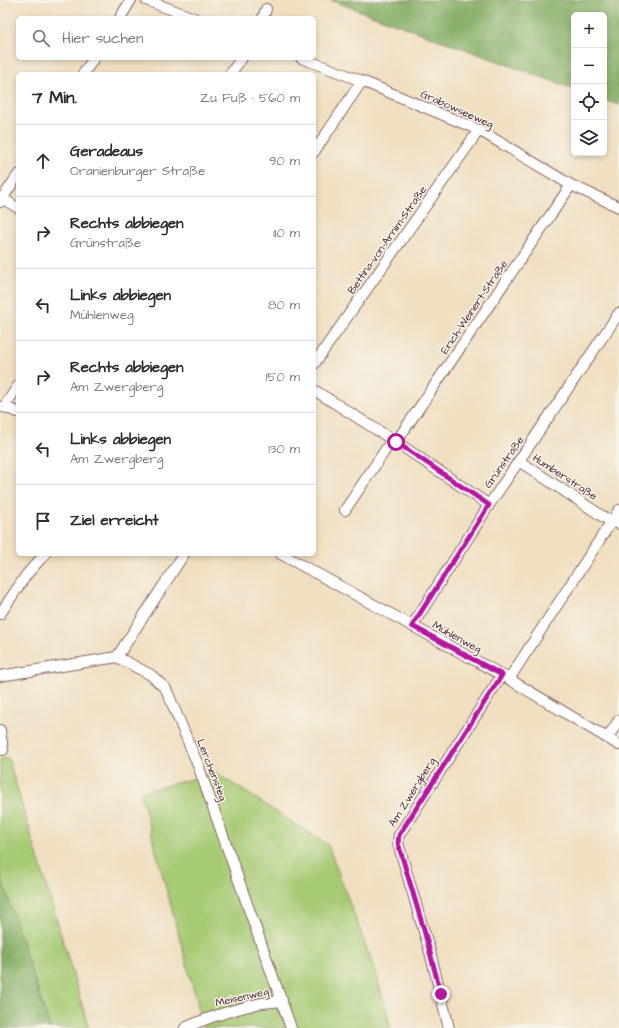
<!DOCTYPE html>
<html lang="de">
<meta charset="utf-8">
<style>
body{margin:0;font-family:"Architects Daughter",sans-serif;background:#f2f2f3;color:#2b2b33}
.controls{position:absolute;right:12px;top:12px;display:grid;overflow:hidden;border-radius:6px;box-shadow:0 2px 6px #0003}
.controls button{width:36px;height:36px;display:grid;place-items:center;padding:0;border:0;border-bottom:1px solid #e1e1e2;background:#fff;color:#2b2b33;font:20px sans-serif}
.stop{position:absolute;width:12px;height:12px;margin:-9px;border:3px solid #b5179e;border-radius:50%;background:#fff}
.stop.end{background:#b5179e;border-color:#fff;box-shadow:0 1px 4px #0008}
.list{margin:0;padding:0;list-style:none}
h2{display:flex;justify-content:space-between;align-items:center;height:52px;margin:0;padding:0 16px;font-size:17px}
h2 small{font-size:13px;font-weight:400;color:#7c7c81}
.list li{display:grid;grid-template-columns:26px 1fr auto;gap:12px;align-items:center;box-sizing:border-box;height:72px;padding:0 16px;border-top:1px solid #e1e1e2}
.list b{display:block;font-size:15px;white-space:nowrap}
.list p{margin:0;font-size:13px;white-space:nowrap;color:#7c7c81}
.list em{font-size:13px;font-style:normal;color:#7c7c81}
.icon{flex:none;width:22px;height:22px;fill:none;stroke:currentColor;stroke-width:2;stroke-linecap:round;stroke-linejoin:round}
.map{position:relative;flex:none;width:619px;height:1028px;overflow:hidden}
.search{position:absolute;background:#fff;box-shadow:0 2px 6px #0003;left:16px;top:16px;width:300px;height:44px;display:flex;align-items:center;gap:10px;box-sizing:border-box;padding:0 14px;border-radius:6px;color:#7c7c81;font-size:15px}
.panel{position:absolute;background:#fff;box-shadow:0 2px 6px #0003;left:16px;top:72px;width:300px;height:484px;border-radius:6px}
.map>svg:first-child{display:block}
.green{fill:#a7cb75;stroke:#787550}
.forest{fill:#85af66;stroke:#686748}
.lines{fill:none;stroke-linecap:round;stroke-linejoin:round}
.minor-casing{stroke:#846260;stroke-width:12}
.minor{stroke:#fff;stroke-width:10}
.route{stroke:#b5179e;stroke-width:5}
.labels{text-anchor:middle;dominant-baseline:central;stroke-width:3;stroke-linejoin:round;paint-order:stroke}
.street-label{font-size:11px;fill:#4a1f2b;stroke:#f7f3e8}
</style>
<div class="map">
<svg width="619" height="1028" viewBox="0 0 619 1028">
<rect width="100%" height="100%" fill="#f7f3e8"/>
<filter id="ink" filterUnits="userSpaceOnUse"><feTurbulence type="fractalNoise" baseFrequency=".025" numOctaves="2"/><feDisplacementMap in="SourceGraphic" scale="8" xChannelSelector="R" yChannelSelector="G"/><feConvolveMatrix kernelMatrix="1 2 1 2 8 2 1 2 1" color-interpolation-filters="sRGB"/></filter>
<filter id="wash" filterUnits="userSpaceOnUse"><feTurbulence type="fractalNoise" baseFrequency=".012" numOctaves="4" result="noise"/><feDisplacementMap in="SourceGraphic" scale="16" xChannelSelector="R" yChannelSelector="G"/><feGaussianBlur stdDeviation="0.9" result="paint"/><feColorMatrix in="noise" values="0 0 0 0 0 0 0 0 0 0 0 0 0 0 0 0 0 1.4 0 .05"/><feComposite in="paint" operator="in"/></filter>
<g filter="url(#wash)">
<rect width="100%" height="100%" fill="#f0dfc1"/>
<path class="green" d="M8,758L89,1028H50L0,873V759Z
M216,773L328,845L377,976L391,1028H204L140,792Z"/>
<path class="forest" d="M330,0H619V105L604,100V15H574V89Z
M0,873L50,1028H0Z"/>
</g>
<g filter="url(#ink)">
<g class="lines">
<defs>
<path id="minor" d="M146,0L194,18
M120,18L131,0
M263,18L266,9
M301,58L362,81L479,130L571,185L619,207
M83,74L94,58
M230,74L242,58
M314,152L362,81
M0,197L18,208
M0,202L18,175
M314,364L479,130
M314,390L396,442L489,505
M0,407H4L18,412
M4,407L18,386
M396,442L571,185
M519,461L605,518L619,524
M345,510L392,440
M281,554L502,675L619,745
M0,614L27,574L45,554
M412,626L489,505L619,313
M117,657L184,554
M0,676L117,657L151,675L166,689L198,765L291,1028
M509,679L619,510
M0,730L3,750
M608,737L619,720
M185,1028C208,1017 232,1010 257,1004C265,1002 273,1003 282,1000
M449,1028L430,952L398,843L399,835L502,675"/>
</defs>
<use href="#minor" class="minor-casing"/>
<use href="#minor" class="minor"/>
</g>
</g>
<g class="lines" filter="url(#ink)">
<path class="route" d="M396,442L489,505L412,626L502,675L399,835L398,843L424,930L441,994"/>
</g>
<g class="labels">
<g class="street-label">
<text transform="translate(457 109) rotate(24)">Grabowseeweg</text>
<text transform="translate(387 240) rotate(-55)">Bettina-von-Arnim-Straße</text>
<text transform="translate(474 307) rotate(-56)">Erich-Weinert-Straße</text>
<text transform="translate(504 462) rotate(-55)">Grünstraße</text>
<text transform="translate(565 477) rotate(33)">Humberstraße</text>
<text transform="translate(457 637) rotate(29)">Mühlenweg</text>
<text transform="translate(212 770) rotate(69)">Lerchensteg</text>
<text transform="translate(412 792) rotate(-58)">Am Zwergberg</text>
<text transform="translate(242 997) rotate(-13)">Meisenweg</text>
</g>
</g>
</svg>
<div class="controls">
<button>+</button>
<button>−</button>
<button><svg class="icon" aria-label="locate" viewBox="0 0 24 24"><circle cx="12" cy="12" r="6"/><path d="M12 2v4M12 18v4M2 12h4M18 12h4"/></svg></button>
<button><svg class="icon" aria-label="layers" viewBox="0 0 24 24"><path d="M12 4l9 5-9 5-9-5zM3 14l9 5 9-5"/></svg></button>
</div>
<div class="stop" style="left:396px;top:442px"></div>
<div class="stop end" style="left:441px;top:994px"></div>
<div class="search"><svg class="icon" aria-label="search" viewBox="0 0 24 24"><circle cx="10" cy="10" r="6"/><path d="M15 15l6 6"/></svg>Hier suchen</div>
<section class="panel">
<h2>7 Min.<small>Zu Fuß · 560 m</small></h2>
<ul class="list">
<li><svg class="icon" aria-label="ahead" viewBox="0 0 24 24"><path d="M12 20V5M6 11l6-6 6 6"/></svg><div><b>Geradeaus</b><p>Oranienburger Straße</p></div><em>90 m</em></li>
<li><svg class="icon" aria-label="right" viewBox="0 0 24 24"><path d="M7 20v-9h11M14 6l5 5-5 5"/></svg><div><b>Rechts abbiegen</b><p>Grünstraße</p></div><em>110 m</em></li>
<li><svg class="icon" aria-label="left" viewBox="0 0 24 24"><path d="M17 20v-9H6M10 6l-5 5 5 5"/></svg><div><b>Links abbiegen</b><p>Mühlenweg</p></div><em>80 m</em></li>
<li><svg class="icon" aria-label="right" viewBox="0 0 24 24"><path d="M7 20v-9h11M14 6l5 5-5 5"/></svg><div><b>Rechts abbiegen</b><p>Am Zwergberg</p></div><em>150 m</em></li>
<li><svg class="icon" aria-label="left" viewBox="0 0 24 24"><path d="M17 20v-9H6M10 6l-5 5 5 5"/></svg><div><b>Links abbiegen</b><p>Am Zwergberg</p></div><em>130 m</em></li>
<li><svg class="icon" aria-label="arrive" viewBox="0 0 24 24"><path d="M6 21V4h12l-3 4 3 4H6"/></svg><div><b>Ziel erreicht</b></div></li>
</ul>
</section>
</div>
